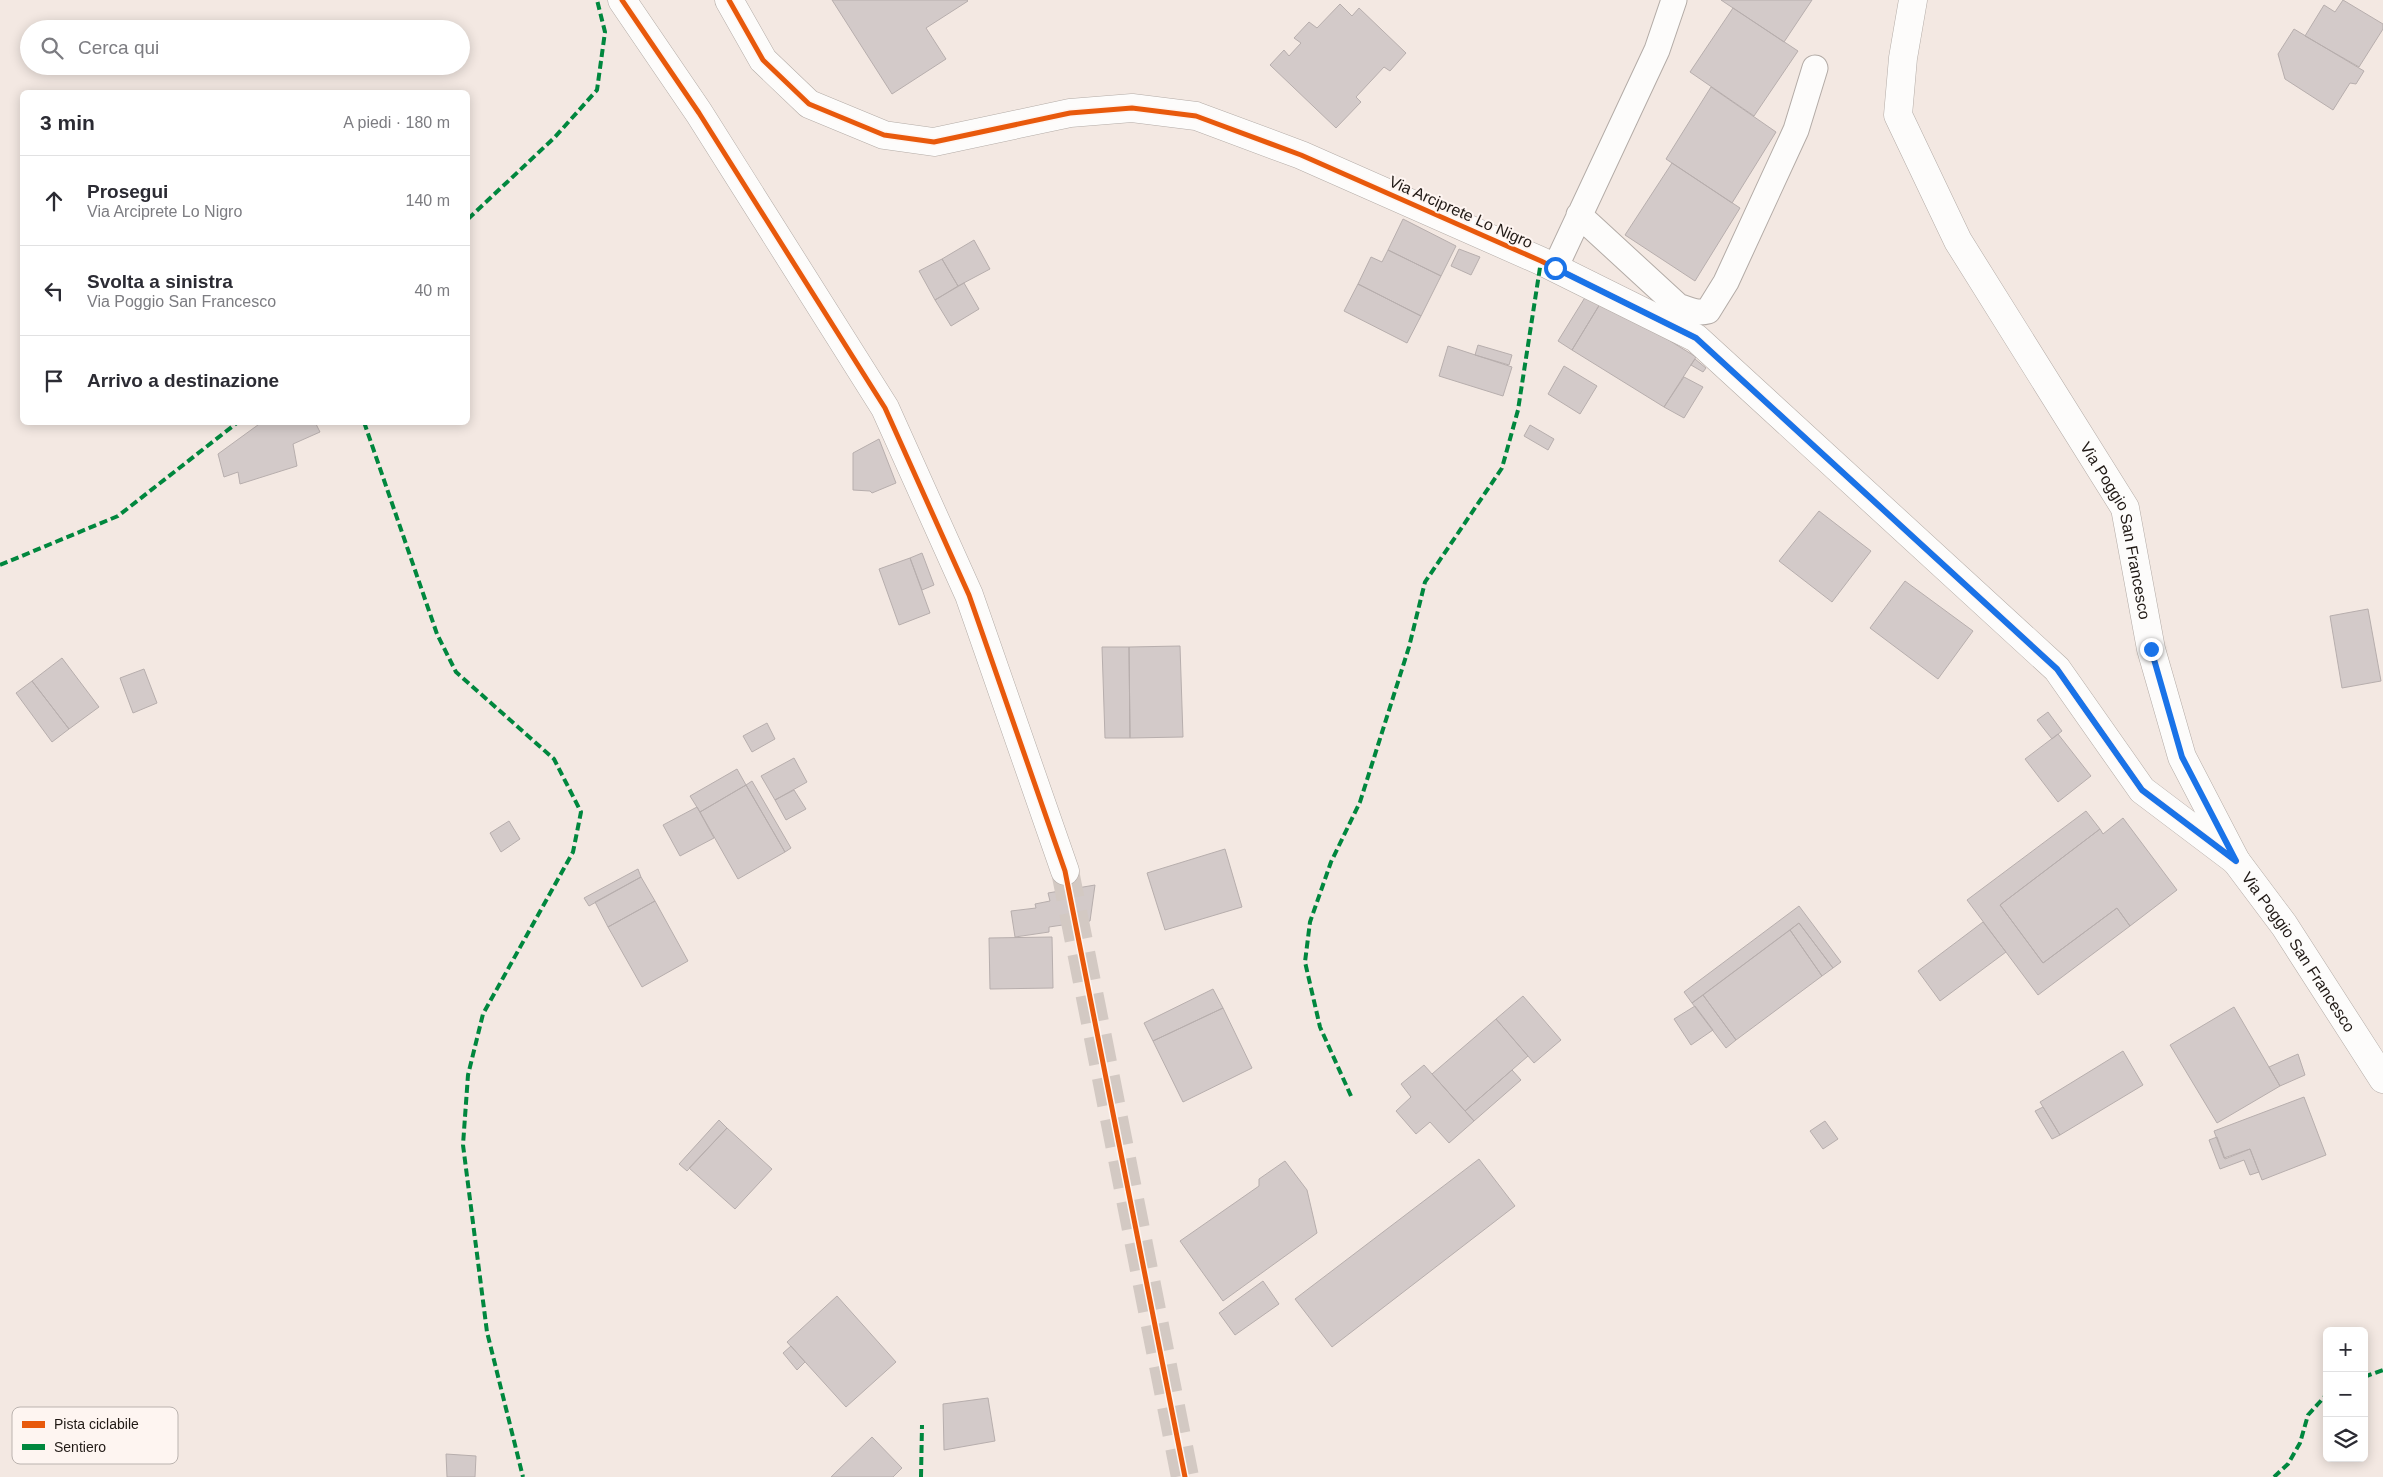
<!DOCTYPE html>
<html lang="it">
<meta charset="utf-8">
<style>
body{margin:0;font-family:Arial,sans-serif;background:#f2f2f3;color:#2b2b33}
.controls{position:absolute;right:15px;bottom:15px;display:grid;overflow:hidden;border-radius:8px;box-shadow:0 2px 12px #0003}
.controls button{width:45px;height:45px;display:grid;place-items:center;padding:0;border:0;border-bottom:1px solid #e1e1e2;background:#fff;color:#2b2b33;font:25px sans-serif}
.stop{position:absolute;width:15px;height:15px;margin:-11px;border:4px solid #1a73e8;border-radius:50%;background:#fff}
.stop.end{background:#1a73e8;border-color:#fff;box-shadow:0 1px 5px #0008}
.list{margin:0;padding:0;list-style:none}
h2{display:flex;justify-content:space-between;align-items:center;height:65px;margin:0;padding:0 20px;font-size:21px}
h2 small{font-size:16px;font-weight:400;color:#7c7c81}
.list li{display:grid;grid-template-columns:32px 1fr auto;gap:15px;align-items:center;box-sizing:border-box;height:90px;padding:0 20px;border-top:1px solid #e1e1e2}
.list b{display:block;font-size:19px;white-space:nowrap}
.list p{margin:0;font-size:16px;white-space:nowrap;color:#7c7c81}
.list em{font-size:16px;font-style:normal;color:#7c7c81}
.icon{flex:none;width:28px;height:28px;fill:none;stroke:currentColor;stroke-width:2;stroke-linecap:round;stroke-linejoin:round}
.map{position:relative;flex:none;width:2383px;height:1477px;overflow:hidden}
.search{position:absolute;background:#fff;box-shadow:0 2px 12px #0003;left:20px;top:20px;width:450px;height:55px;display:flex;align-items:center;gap:12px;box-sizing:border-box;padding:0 18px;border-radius:28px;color:#7c7c81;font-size:19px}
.panel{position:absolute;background:#fff;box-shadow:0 2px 12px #0003;left:20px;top:90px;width:450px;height:335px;border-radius:8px}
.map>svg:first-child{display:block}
.building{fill:#d3cac9;stroke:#b7aead}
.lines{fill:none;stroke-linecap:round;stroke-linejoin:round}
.street-tunnel{stroke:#d3c9c3;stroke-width:28;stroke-dasharray:28 14;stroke-linecap:butt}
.lane-casing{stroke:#b3aba6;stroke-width:27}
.street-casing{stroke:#b3aba6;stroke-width:29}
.secondary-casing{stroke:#b3aba6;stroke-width:29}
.lane{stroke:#fdfcfb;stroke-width:25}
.street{stroke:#fdfcfb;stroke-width:28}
.secondary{stroke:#fdfcfb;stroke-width:28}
.quiet{stroke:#00873e;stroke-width:4;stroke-dasharray:8 4;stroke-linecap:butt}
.cycleway-casing{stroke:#fef5f1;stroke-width:8}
.cycleway{stroke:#e8590c;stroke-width:5}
.route{stroke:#1a73e8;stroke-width:6}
.labels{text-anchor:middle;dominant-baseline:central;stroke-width:4;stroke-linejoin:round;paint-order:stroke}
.street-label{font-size:16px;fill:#201915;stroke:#fef5f1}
.key{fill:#fef5f1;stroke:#bbb3af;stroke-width:1}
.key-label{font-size:14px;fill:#201915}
</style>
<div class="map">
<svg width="2383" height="1477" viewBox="0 0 2383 1477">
<rect width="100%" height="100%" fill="#f3e8e2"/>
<path class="building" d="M832,0H967L968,1L926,28L946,59L892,94Z
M1721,0H1812L1784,42Z
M2343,0L2383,24V29L2359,67L2305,36L2324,5L2335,12Z
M1340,4L1352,16L1359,8L1406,53L1390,71L1384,67L1356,97L1361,102L1336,128L1270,65L1284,50L1289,56L1301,43L1294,38L1309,22L1317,28Z
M1733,8L1798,51L1754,116L1690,72Z
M2294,29L2364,71L2356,84L2350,83L2333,110L2285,79L2278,54Z
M1711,87L1776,132L1732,203L1666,159Z
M1672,163L1740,208L1695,281L1625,235Z
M1403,219L1456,246L1441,276L1388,250Z
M974,240L990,269L958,286L942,259Z
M1459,249L1480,257L1471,275L1451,266Z
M1388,250L1441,276L1421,316L1358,284L1371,257L1382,262Z
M942,259L958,286L935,300L919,271Z
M964,283L979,309L951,326L935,300Z
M1358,284L1421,316L1407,343L1344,311Z
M1589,291L1603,299L1572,350L1558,341Z
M1603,299L1696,357L1664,407L1572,350Z
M1478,345L1512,355L1509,365L1475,355Z
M1448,346L1512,367L1503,396L1439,376Z
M1695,359L1706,368L1703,372L1691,365Z
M1564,366L1597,386L1580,414L1548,394Z
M1684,377L1703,387L1684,418L1664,407Z
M262,422H315L320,432L293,444L297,466L240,484L238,472L224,477L218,454Z
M1530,425L1554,439L1548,450L1524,436Z
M879,439L896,483L872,493L870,491L853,490V453Z
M1819,511L1871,551L1832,602L1779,561Z
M922,553L934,585L922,590L910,558Z
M910,558L930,613L899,625L879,569Z
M1905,581L1973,631L1938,679L1870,628Z
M2368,609L2381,681L2342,688L2330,616Z
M1180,646L1183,737L1130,738L1129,647Z
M1102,647H1129L1130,738H1105Z
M62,658L99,707L69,729L32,681Z
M144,669L157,703L133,713L120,678Z
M32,681L69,729L52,742L16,693Z
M2048,712L2062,731L2052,739L2037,720Z
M767,723L775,739L752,752L743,736Z
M2058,734L2091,776L2058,802L2025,759Z
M794,758L807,782L775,800L761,776Z
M737,769L746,785L700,812L690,796Z
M752,781L791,848L785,852L746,785Z
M746,785L785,852L738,879L700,812Z
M794,790L806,809L786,820L775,800Z
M697,807L714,838L680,856L663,825Z
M2086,811L2100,829L2000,905L2043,963L2117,908L2130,926L2038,995L1967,900Z
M2123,818L2177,890L2130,926L2117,908L2043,963L2000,905L2100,829L2103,834Z
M509,821L520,839L501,852L490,833Z
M1225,849L1242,907L1165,930L1147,873Z
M638,869L641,877L589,906L584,898Z
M641,877L655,901L608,927L595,902Z
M1095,885L1090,921L1049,927V932L1015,937L1011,911L1036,908L1035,904L1050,901L1048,893Z
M655,901L688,961L642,987L608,927Z
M1799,906L1841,962L1833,968L1799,923L1692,1003L1684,992Z
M1983,922L2006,952L1940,1001L1918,971Z
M1799,923L1833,968L1822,976L1790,930Z
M1790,930L1822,976L1736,1040L1703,995Z
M1052,937L1053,988L990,989L989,938Z
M1213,989L1223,1008L1153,1041L1144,1023Z
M1703,995L1736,1040L1726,1048L1692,1003Z
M1523,996L1561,1040L1534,1063L1496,1019Z
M1695,1006L1713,1030L1691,1045L1674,1019Z
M2234,1007L2280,1086L2217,1123L2170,1045Z
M1223,1008L1252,1068L1183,1102L1153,1041Z
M1496,1019L1528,1056L1465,1111L1432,1074Z
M2123,1051L2143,1085L2060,1135L2040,1102Z
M2298,1054L2305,1075L2280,1086L2269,1067Z
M1424,1065L1474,1121L1449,1143L1430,1122L1416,1134L1396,1111L1411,1097L1401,1084Z
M1512,1070L1521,1080L1474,1121L1465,1111Z
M2304,1097L2326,1155L2262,1180L2250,1149L2224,1158L2214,1131Z
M2043,1107L2060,1135L2052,1139L2035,1111Z
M719,1120L727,1128L687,1171L679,1164Z
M1825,1121L1838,1139L1823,1149L1810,1131Z
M727,1128L772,1169L735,1209L689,1168Z
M2217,1137L2225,1159L2250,1149L2259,1172L2250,1175L2244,1160L2220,1169L2209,1140Z
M1479,1159L1515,1206L1332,1347L1295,1299Z
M1285,1161L1307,1190L1317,1233L1223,1301L1180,1241L1259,1186V1179Z
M1263,1281L1279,1304L1235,1335L1219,1313Z
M837,1296L896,1362L846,1407L787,1342Z
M791,1346L805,1362L797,1370L783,1353Z
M988,1398L995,1441L944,1450L943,1404Z
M872,1437L902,1468L893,1477H831Z
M446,1454L476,1456L475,1477H447Z"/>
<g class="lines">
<path class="street-tunnel" d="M1065,871L1185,1477"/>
<defs>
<path id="lane" d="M1579,215L1678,306C1689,310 1697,314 1708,311L1726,282L1796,130L1815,68
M1555,268L1657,50L1674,0"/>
<path id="street" d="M622,0L699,113L885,408L969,595L1065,871
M729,0L763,60L809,104L884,135L934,142L1070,113L1132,108L1196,116L1301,155L1541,261L1696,338L2057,669L2142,790L2236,861"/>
<g id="secondary">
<path id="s1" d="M1913,0L1903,58L1898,115L1958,241L2125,508L2151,649L2182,757L2236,861L2284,925L2383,1079"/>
</g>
</defs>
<use href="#lane" class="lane-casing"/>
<use href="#street" class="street-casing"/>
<use href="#secondary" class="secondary-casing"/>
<use href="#lane" class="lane"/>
<use href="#street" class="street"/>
<use href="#secondary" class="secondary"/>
<path class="quiet" d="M468,219L555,137L597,90L605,32L597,0
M364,422L437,634L456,672L554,759L581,812L573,852L483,1014L468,1075L463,1145L487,1332L523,1477
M0,565L118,516L238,422
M1351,1096L1320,1027L1305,962L1310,922L1331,862L1360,802L1409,647L1425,582L1502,468L1518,410L1541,261
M2364,1377L2383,1370
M921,1477L922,1425
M2274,1477L2288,1464L2300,1443L2308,1415L2327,1394"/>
<defs>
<path id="cycleway" d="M622,0L699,113L885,408L969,595L1065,871L1185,1477
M729,0L763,60L809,104L884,135L934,142L1070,113L1132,108L1196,116L1301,155L1541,261L1696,338L2057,669L2142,790L2236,861"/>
</defs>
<use href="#cycleway" class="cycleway-casing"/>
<use href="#cycleway" class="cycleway"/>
</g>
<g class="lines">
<path class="route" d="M1555,268L1696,338L2057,669L2142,790L2236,861L2182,757L2151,649"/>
</g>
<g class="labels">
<g class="street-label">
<text transform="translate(1461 212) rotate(24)">Via Arciprete Lo Nigro</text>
<text stroke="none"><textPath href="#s1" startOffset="589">Via Poggio San Francesco</textPath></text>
<text stroke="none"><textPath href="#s1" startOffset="1054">Via Poggio San Francesco</textPath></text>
</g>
</g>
<rect x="12" y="1407" width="166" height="57" rx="8" class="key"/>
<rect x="22" y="1421" width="23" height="7" fill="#e8590c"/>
<rect x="22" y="1444" width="23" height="6" fill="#00873e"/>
<g class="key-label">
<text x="54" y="1429">Pista ciclabile</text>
<text x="54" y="1452">Sentiero</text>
</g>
</svg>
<div class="controls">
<button>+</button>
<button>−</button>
<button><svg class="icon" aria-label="layers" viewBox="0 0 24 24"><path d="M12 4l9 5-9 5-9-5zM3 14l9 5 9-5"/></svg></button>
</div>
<div class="stop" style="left:1555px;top:268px"></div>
<div class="stop end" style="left:2151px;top:649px"></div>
<div class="search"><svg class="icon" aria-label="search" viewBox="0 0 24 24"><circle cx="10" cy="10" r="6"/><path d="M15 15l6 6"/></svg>Cerca qui</div>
<section class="panel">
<h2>3 min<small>A piedi · 180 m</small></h2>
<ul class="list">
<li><svg class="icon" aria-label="ahead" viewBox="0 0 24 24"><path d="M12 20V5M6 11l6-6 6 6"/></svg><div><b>Prosegui</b><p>Via Arciprete Lo Nigro</p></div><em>140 m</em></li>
<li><svg class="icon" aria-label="left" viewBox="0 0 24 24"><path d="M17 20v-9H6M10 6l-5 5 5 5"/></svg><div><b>Svolta a sinistra</b><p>Via Poggio San Francesco</p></div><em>40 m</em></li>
<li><svg class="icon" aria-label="arrive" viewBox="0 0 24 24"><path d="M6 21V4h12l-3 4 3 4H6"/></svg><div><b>Arrivo a destinazione</b></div></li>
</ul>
</section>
</div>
